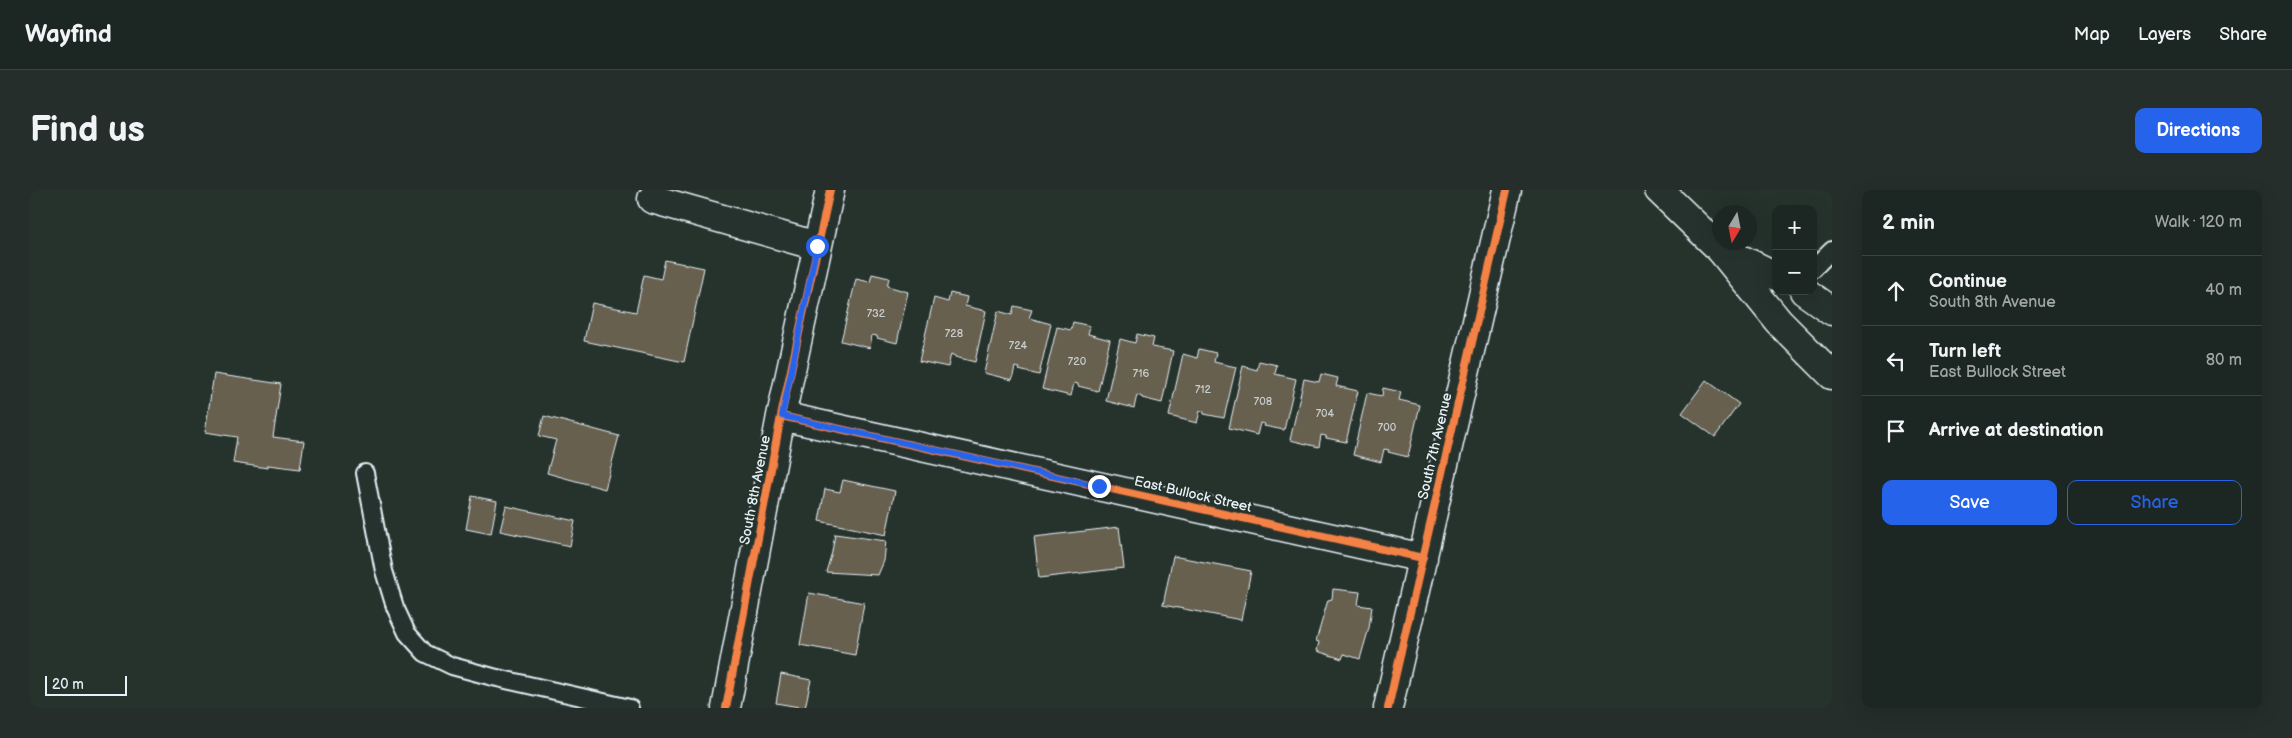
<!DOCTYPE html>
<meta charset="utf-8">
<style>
body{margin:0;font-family:"Balsamiq Sans",sans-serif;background:#252e2a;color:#f1f3f6}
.controls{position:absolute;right:15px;top:15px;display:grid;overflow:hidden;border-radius:10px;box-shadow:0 5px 20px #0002}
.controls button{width:45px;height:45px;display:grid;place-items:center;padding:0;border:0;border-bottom:1px solid #3a4340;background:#1c2622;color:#f1f3f6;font:25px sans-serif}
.compass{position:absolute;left:1682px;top:15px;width:45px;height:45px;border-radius:50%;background:#1c2622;box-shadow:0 5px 20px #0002;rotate:190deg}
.scale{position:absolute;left:15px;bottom:12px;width:82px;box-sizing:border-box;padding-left:5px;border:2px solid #e8f1f8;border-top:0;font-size:14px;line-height:18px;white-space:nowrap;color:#e8f1f8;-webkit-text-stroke:4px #26332d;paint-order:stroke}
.stop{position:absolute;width:15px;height:15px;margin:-11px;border:4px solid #2563eb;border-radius:50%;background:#fff}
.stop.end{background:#2563eb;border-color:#fff;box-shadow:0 1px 5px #0008}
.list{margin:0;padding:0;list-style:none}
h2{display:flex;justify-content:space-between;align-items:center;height:65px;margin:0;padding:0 20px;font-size:21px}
h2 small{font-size:16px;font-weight:400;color:#a0a5a5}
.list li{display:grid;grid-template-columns:32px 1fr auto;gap:15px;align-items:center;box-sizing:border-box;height:70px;padding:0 20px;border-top:1px solid #3a4340}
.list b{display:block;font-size:19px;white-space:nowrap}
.list p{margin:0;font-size:16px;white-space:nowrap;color:#a0a5a5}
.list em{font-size:16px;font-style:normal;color:#a0a5a5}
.actions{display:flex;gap:10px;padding:15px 20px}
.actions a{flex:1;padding:11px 0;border:1px solid #2563eb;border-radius:10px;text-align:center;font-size:18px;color:#2563eb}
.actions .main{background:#2563eb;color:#fff}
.icon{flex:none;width:28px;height:28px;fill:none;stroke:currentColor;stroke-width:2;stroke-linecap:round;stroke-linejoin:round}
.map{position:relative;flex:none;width:1802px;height:518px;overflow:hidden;border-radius:10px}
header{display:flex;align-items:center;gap:30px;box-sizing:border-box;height:70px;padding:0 25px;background:#1c2622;border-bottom:1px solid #3a4340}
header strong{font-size:24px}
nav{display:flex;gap:28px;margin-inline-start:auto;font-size:18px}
.intro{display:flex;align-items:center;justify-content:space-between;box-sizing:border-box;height:120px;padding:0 30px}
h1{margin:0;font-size:35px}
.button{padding:12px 22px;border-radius:10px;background:#2563eb;color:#fff;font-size:18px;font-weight:700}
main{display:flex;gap:30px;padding:0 30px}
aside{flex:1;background:#1c2622;border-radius:10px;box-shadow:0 5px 20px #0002}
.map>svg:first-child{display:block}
.building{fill:#676150;stroke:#e8f1f8}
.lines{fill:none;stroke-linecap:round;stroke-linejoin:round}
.lane-casing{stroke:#e8f1f8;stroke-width:20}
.street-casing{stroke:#e8f1f8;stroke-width:31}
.primary-casing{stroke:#e8f1f8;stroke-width:31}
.lane{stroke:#26332d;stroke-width:16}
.street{stroke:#26332d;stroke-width:28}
.primary{stroke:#26332d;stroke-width:28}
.cycleway-casing{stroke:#26332d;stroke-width:11}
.cycleway{stroke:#f48246;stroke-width:8}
.route{stroke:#2563eb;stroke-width:6}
.labels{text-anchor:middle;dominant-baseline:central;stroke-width:4.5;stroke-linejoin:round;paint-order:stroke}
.number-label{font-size:11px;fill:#c8cdce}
.street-label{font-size:14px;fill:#e8f1f8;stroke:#26332d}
</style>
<header>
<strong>Wayfind</strong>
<nav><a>Map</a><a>Layers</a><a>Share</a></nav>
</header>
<div class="intro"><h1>Find us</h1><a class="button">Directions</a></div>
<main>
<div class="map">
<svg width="1802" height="518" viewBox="0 0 1802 518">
<rect width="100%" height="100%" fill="#26332d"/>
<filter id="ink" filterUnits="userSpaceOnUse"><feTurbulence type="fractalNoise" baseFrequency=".02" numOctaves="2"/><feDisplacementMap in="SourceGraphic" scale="10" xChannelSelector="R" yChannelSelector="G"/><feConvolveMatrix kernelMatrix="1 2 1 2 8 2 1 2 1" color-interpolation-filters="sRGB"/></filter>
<g filter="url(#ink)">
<path class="building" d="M635,70L674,78L654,172L554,151L562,113L606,122L614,85L631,89Z
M842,84L859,88L857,96L878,102L867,153L847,148V146L842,145L840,158L811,151L826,89L840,92Z
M920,103L937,107L935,116L956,121L945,172L925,167V166L921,164L918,177L889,171L904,108L918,112Z
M984,116L1002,120L999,128L1021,134L1009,185L989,180L990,178L985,177L982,190L954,183L968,121L982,125Z
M1043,132L1060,136L1058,144L1080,150L1068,201L1048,196V194L1044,193L1041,206L1012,199L1027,137L1041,140Z
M1107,144L1124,148L1122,157L1143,161L1132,213L1112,208V207L1107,205L1104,218L1076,211L1090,149L1105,153Z
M1169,159L1186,163L1184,172L1206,177L1194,228L1174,224V222L1170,221L1167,233L1139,226L1153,164L1167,168Z
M1229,171L1247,175L1245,184L1266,189L1254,240L1234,236L1235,234L1230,233L1227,245L1199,238L1213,176L1227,180Z
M184,184L251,194L243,247L274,251L270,279L238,275V278L203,273L207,247L175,242Z
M1291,184L1308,188L1306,196L1328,201L1316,252L1296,248V246L1291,245L1289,257L1260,250L1274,189L1289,192Z
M1676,190L1709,214L1685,247L1652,223Z
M1353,198L1371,202L1369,210L1390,215L1378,267L1358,262L1359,260L1354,259L1351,272L1323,265L1337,203L1352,206Z
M514,226L589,246L575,299L517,283L526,250L509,246Z
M813,290L865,301L856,345L789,331L795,299L810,302Z
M442,306L467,311L461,344L436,339Z
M476,316L545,331L540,356L470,341Z
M1089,337L1094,378L1009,388L1004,347Z
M805,344L856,351L854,371L848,385L796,382L802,362Z
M1143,366L1221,381L1211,430L1133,415Z
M1303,399L1330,402L1328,415L1342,417L1339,438L1330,469L1314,464L1312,469L1287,461L1289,452L1286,451L1298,410L1302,409Z
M779,403L834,413L825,465L770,455Z
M751,484L781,490L775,518L746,513Z"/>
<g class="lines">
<defs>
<path id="lane" d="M1783,79L1802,60
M335,283L354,381L365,417L377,443L395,463L422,476L463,487L600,518"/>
<path id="street" d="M622,9L787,56
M1690,59L1749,132L1802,185
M751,226L1393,368
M696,518L751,226L800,0
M1358,518L1477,0"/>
<path id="primary" d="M1629,0L1690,59L1746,86
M1774,101L1802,121"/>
</defs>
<use href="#lane" class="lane-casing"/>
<use href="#street" class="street-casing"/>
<use href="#primary" class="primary-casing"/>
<use href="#lane" class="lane"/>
<use href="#street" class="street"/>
<use href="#primary" class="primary"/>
<defs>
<path id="cycleway" d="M751,226L1393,368
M696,518L751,226L800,0
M1358,518L1477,0"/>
</defs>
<use href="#cycleway" class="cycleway-casing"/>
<use href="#cycleway" class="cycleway"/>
</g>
</g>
<g class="lines" filter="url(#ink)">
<path class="route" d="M787,56L752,226L1069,296"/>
</g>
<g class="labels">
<g class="number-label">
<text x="846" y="123">732</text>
<text x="924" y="143">728</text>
<text x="988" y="155">724</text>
<text x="1047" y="171">720</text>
<text x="1111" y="183">716</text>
<text x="1173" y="199">712</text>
<text x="1233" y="211">708</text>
<text x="1295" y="223">704</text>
<text x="1357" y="237">700</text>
</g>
<g class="street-label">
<text transform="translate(1405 256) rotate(-77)">South 7th Avenue</text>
<text transform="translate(725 300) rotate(-79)">South 8th Avenue</text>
<text transform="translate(1163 304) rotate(13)">East Bullock Street</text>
</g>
</g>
</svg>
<div class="controls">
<button>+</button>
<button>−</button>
</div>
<svg class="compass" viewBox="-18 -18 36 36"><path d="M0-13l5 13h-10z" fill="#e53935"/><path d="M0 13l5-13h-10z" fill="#a0a5a5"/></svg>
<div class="scale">20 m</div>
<div class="stop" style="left:787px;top:56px"></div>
<div class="stop end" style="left:1069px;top:296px"></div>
</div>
<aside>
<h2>2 min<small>Walk · 120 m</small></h2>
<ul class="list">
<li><svg class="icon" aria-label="ahead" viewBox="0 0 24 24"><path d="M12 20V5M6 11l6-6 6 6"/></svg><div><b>Continue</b><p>South 8th Avenue</p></div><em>40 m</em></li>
<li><svg class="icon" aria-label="left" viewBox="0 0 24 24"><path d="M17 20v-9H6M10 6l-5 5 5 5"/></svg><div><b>Turn left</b><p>East Bullock Street</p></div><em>80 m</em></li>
<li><svg class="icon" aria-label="arrive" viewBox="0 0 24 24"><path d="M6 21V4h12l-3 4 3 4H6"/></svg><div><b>Arrive at destination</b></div></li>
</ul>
<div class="actions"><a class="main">Save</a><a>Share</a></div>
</aside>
</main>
